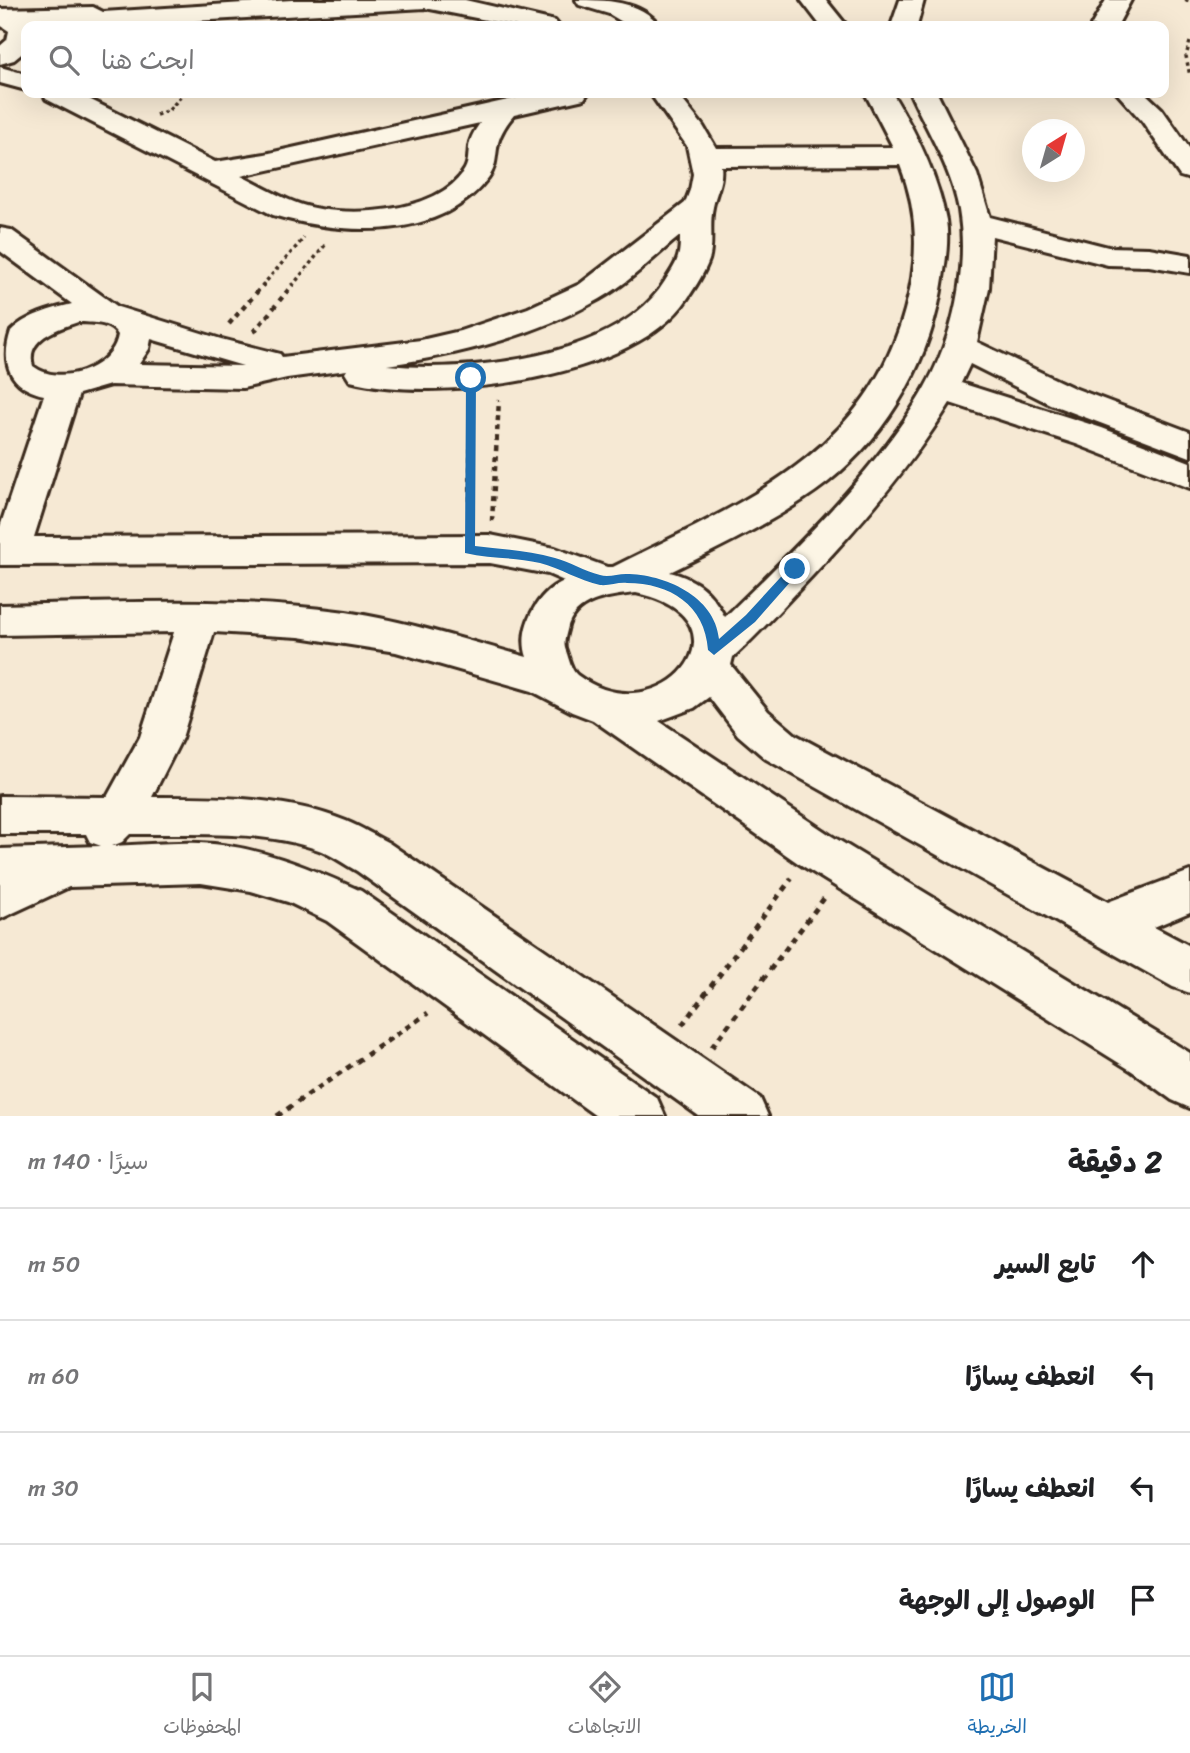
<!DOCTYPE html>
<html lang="ar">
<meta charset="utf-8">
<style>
body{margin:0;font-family:Sriracha,"Playpen Sans Arabic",sans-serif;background:#f2f2f2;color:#202124;direction:rtl}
.compass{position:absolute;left:1022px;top:119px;width:63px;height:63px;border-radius:50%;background:#fff;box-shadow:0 7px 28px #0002;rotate:37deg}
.stop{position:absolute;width:21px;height:21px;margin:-16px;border:5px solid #1f6fb2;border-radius:50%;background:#fff}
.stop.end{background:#1f6fb2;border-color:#fff;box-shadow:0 2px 7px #0008}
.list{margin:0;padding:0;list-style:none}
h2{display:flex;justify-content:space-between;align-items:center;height:91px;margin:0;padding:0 28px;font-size:30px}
h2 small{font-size:23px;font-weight:400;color:#757577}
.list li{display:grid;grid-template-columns:46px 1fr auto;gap:21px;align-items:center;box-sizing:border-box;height:112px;padding:0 28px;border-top:2px solid #e0e0e0}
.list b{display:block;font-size:26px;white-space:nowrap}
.list em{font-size:23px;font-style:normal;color:#757577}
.icon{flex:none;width:38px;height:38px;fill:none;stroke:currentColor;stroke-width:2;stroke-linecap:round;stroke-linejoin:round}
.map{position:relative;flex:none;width:1190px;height:1116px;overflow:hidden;direction:ltr}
.search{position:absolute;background:#fff;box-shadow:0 7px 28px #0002;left:21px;right:21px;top:21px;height:77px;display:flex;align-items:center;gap:18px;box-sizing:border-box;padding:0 24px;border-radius:14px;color:#757577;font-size:26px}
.sheet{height:539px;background:#fff}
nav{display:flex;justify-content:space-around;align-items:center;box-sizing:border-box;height:98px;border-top:2px solid #e0e0e0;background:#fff;font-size:19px;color:#757577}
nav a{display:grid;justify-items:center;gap:4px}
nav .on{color:#1f6fb2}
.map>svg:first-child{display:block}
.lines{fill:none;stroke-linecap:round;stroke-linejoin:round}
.minor-casing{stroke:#3b2a1e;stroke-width:6}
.path-far2{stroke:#3b2a1e;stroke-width:3.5;stroke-dasharray:3.5 3.5;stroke-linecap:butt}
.path-far1{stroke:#3b2a1e;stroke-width:4.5;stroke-dasharray:5 5;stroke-linecap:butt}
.path{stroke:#3b2a1e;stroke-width:5;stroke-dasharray:6 6;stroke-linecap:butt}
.minor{fill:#fcf5e5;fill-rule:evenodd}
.route{fill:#1f6fb2}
</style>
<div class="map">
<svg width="1190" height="1116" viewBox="0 0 1190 1116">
<rect width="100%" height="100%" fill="#f6e9d4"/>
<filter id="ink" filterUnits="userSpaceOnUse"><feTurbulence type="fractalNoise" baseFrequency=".0143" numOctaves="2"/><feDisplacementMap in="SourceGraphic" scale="14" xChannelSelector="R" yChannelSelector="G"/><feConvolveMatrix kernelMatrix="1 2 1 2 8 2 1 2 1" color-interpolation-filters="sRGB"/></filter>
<g filter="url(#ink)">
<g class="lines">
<defs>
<path id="minor" d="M292,0H465L555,21L559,26H517L425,8L107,26L31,24L33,26H26L25,51L14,60L0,64V46L7,40L9,31L0,25V9L93,7L103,12Z
M576,0C604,0 641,0 660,26H629L609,14L579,5Z
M801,0H826L847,26H821Z
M900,0H924L917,26H891Z
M1106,0H1131L1117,26H1091Z
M0,67L26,74V90L0,83Z
M43,93H77L215,162L265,154L539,93H588L584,99L514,115C507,123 501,132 498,143C495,156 497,167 488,178C440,242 342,235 273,215L46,99ZM480,123C475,130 470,138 469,147C468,154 469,162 465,169C440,215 338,220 294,202C276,195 258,184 241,176Z
M650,93H677L703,126L716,148L893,147L865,93H892C916,132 937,174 946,220C949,239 946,259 943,278C932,357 891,432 828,482C780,519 724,545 670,572C699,580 711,592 725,617C790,554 879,468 924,389C953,339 969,268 959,210C951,167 927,131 910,93H937L977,174L990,217L1108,247L1149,248L1190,255V273L1149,266L1108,265L992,236L989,288L977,342L1074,388L1190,432V457L1050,404L970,364L961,383L1102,428L1190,462V488L1076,444L950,403C911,466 863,522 812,576C786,603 761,632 733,657L731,665L768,711L796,735L1108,902L1190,871V912L1154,927L1190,946V993L1173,987L766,759L738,735L709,697L694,708L659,721L830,835L1190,1053V1108L1172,1100L1132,1071L798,863L593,720L572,712L532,691L396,652L299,637L214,632L182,738L152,797C217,797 284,796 346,821C361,827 375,836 389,843L760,1098L768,1116H699L357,871C344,864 332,855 319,850C263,829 189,835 130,834L122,842L112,846C141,845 171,842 199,843C256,845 310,868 361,891L657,1098L665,1116H596L327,921L288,902L251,891L201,883L69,887L0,919V849L101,846L90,842L86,834H0V796L107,797L140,737L174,632L0,635V605C115,603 232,596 346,612C407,621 468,641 527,657C517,629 537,592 564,581L548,574L490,563L0,565V527L44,395C10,388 0,364 11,331C27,315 51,309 72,304L0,251V228L11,230L118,307L221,339L280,354L282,357L421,340L460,331L528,308L580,284L685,203L690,190L693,174L687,146ZM900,165C919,214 919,260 905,310C864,458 738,504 613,567H607L555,548L490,535L34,537L79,394L110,385L243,388L287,378L347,370L345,373L350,381C436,403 623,380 682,306C691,294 704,274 709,260C714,244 709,224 713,207C716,192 723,181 721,166ZM680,236C680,243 680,251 678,257C676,265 669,274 665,281C618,358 469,373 387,365C460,355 536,335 600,299C629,283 655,256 680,236ZM78,322C92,323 110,321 118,335C113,368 60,387 33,366C25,339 57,329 78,322ZM151,339L243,366L139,364L149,349ZM636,593C758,619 663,738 577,675C571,670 569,659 566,651C563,644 565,638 567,630C573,599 610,596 636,593Z
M1117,93H1145L1162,109L1190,149V179L1180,176L1142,121Z"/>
</defs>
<use href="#minor" class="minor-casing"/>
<path class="path-far2" d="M1185,0L1190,3
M1190,42L1186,56L1190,76
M156,115L169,110L184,93
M262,286L304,238
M292,286L326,244"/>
<path class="path-far1" d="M229,324L264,284
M254,332L293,284
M470,521L471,404
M492,521L499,400"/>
<path class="path" d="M682,1025L792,878
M712,1047L825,897
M277,1116L428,1013"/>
<use href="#minor" class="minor"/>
</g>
</g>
<path class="route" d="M471,375L476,378L475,546C502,549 528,551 555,558C570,562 584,571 600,575C608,578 617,574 626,574C664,574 715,596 719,639L746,615L791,566H799V572L755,622L714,655L708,650C705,605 670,583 627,583C618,582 609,586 600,585C580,581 560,568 540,563C515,557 490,559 465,553L466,378Z"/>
</svg>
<svg class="compass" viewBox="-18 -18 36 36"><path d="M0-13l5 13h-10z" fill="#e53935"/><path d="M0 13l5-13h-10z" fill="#757577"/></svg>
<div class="stop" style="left:471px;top:378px"></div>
<div class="stop end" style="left:795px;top:569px"></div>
<div class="search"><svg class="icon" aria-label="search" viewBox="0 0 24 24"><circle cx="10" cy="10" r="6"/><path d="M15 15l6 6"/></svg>ابحث هنا</div>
</div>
<section class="sheet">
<h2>2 دقيقة<small>سيرًا · 140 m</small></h2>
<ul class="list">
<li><svg class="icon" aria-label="ahead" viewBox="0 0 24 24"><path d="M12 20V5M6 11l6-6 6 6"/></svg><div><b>تابع السير</b></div><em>50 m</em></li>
<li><svg class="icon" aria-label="left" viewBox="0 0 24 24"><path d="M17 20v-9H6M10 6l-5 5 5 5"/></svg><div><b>انعطف يسارًا</b></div><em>60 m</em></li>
<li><svg class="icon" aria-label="left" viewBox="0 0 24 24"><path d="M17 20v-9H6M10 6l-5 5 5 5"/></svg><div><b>انعطف يسارًا</b></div><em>30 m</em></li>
<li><svg class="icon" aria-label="arrive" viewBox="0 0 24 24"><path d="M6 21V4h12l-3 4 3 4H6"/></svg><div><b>الوصول إلى الوجهة</b></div></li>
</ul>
</section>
<nav>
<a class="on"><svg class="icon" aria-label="map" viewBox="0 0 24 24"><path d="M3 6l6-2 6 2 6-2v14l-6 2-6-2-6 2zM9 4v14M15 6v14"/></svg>الخريطة</a>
<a><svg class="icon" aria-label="directions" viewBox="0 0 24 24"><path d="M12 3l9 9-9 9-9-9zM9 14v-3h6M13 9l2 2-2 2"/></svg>الاتجاهات</a>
<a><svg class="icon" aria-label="saved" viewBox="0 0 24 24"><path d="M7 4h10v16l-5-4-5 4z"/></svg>المحفوظات</a>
</nav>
